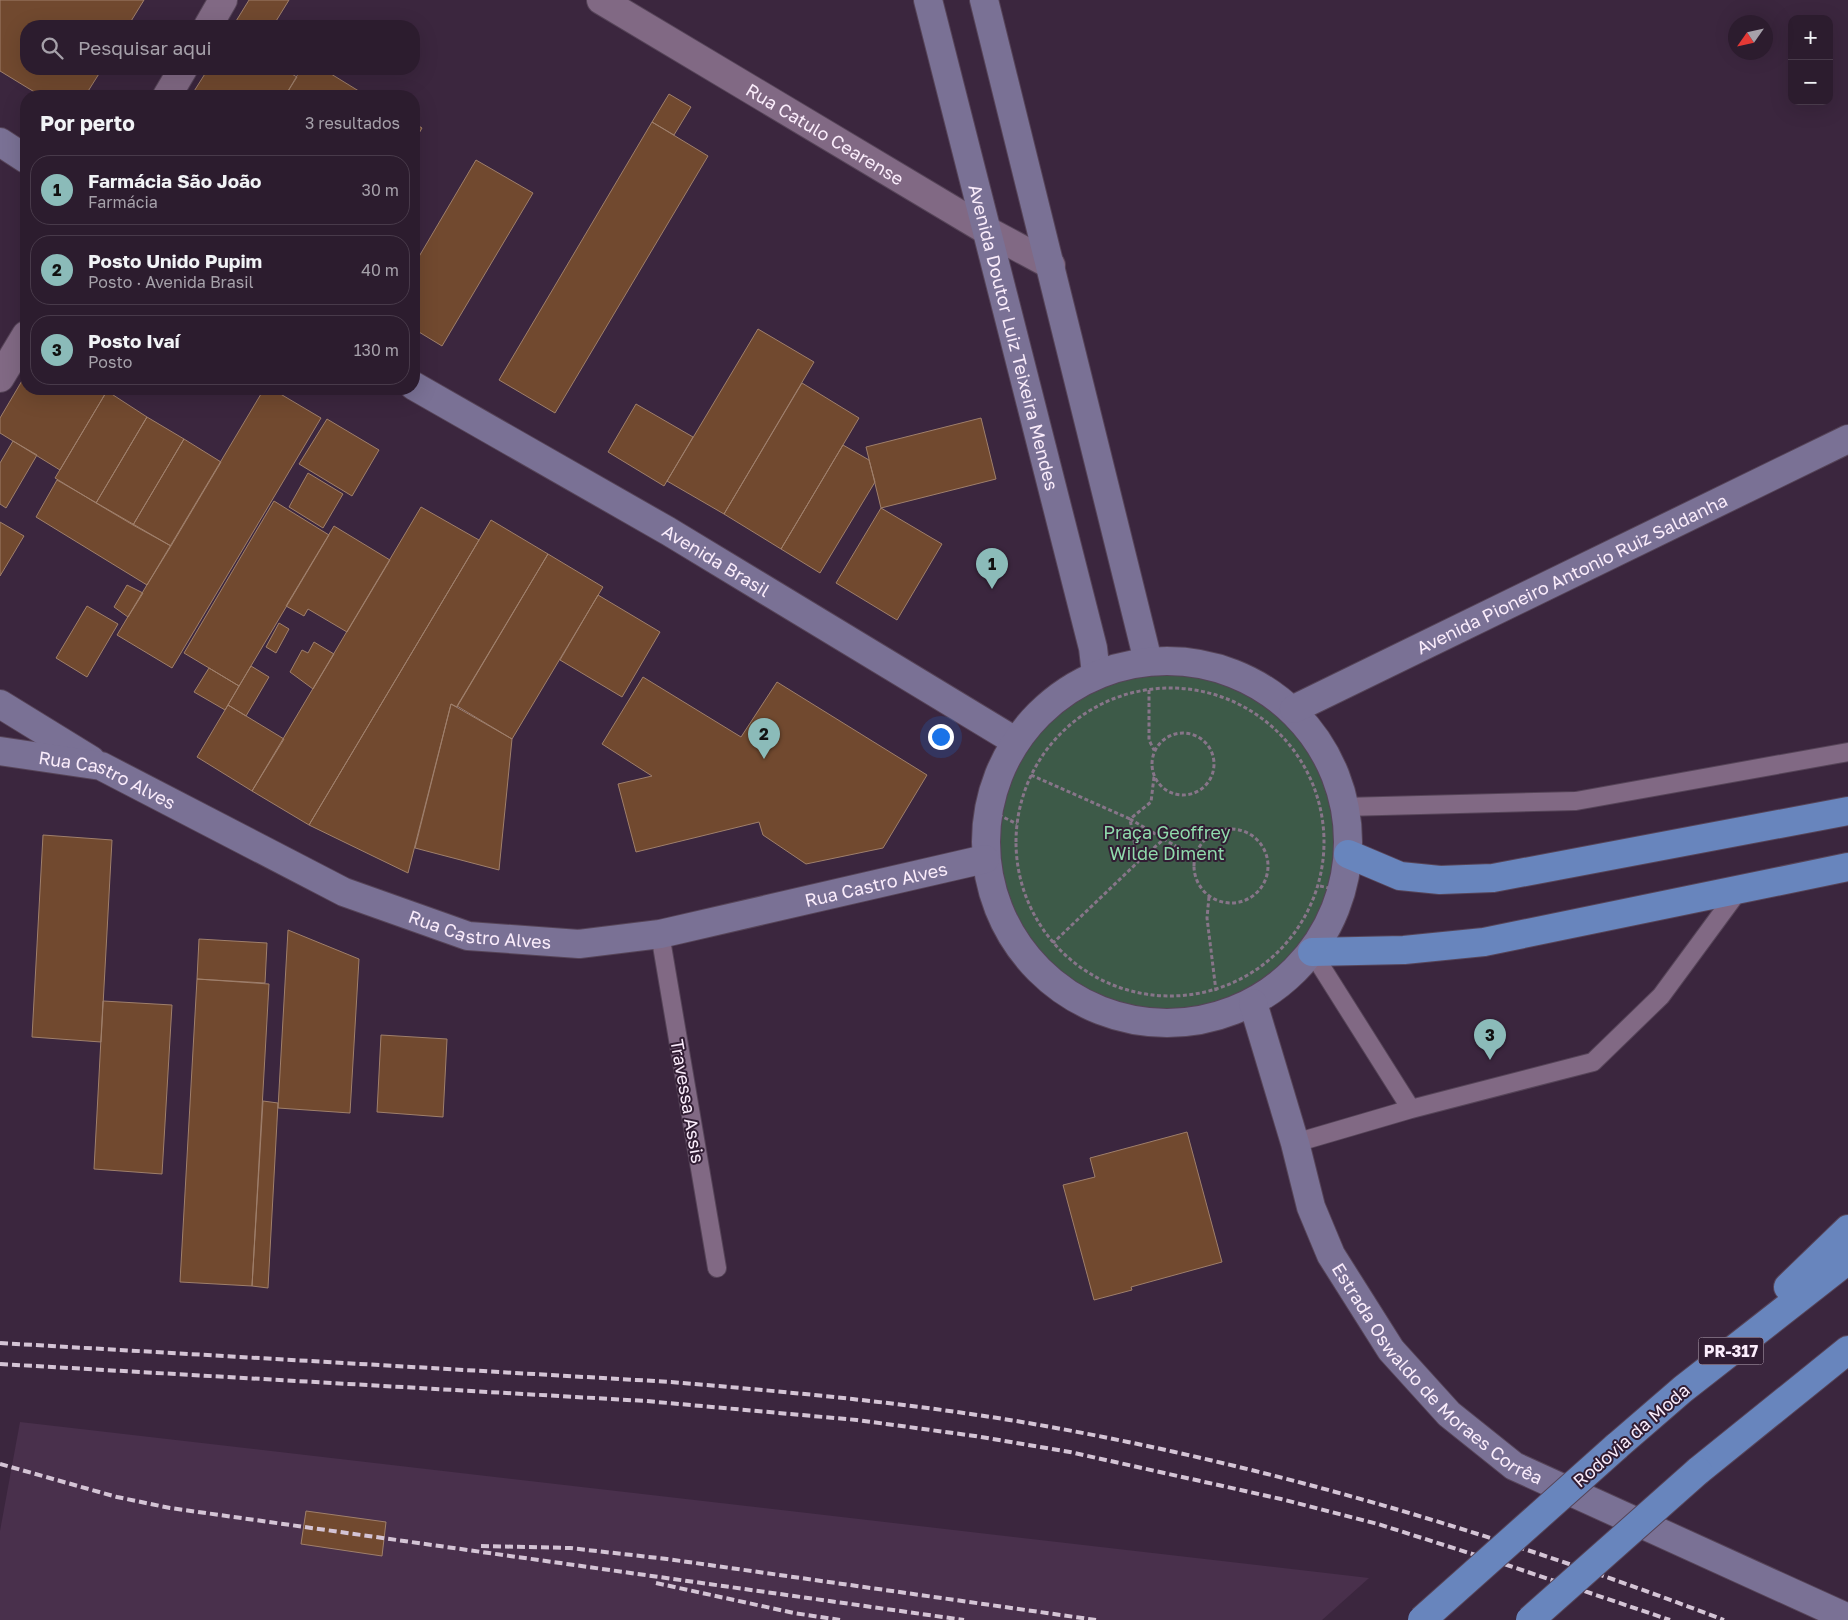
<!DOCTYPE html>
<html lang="pt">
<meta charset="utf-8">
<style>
body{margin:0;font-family:"Golos Text",sans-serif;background:#38293a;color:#f1f3f6}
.controls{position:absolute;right:15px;top:15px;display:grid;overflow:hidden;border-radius:10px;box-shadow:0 5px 20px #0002}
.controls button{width:45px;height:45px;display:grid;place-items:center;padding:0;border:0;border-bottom:1px solid #483a4a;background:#2c1c2e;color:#f1f3f6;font:25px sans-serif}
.compass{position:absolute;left:1728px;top:15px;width:45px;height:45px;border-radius:50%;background:#2c1c2e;box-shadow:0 5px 20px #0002;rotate:236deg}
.you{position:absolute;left:940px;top:736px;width:18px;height:18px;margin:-12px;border:4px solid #fff;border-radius:50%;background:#1a73e8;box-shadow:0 0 0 8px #1a73e833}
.badge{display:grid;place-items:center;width:32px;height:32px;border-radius:50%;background:#8bbbb9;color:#111;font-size:16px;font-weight:700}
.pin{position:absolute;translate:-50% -41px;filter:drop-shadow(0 1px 2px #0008)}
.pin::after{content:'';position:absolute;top:26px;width:18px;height:15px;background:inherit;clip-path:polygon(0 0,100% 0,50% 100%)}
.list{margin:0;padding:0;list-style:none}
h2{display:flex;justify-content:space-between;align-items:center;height:65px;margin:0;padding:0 20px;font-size:21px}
h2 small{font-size:16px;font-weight:400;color:#a6a1aa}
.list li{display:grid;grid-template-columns:32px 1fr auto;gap:15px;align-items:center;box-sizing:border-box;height:70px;margin:0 10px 10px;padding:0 10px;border:1px solid #483a4a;border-radius:20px}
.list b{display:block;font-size:19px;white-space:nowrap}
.list p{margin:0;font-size:16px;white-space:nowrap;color:#a6a1aa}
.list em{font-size:16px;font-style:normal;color:#a6a1aa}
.icon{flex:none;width:28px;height:28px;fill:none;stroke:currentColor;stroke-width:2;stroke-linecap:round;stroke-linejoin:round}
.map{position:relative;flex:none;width:1848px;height:1620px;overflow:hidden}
.search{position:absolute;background:#2c1c2e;box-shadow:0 5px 20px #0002;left:20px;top:20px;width:400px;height:55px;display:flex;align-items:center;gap:12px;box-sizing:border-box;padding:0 18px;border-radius:20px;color:#a6a1aa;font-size:19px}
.panel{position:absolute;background:#2c1c2e;box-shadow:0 5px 20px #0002;left:20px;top:90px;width:400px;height:305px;border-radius:20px}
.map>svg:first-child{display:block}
.built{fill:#49304c}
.green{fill:#3d5a48}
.building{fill:#71492f;stroke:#9f7f6b}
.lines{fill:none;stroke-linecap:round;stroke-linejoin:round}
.lane-casing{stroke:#564458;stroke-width:20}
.street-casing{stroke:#564458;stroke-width:30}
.secondary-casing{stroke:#564458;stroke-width:30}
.highway-casing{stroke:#564458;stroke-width:30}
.path{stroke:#877589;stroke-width:3;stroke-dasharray:4 2.5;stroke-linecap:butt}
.lane{stroke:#816984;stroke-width:18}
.street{stroke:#816984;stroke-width:28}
.secondary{stroke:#7a7195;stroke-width:28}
.highway{stroke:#6885bd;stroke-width:28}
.rail{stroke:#d4c4d5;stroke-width:4;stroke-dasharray:8 4;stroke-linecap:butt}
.highway-bridge-casing{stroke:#564458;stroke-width:30;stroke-linecap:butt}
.highway-bridge{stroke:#6885bd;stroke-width:28}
.labels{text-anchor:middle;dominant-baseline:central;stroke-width:4;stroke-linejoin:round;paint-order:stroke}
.shield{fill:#311d33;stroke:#beaebf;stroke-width:1}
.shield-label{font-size:16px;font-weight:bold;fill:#faecfb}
.street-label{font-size:18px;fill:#faecfb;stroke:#311d33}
.park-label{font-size:18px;fill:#90daac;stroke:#311d33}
</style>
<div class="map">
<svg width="1848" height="1620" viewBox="0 0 1848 1620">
<rect width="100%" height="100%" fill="#3b263e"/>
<path class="built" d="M20,1422L1369,1578L1322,1620H0V1531Z"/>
<path class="green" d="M986 842a181 181 0 1 1 362 0a181 181 0 1 1-362 0Z"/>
<path class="building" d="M0,0H144L128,26H26V69H102L85,96H41L0,71Z
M249,0H289L273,26H233Z
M208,69H283L297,77L285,96H191Z
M301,69H323L362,93L360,96H285Z
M669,94L691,107L674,135L652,122Z
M652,122L708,156L555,413L499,380Z
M414,123L422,128L414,142Z
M476,160L533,193L442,346L414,329V265Z
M758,329L814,362L724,514L667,481Z
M26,374V389H108L60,470L0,433V418Z
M802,383L859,418L781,549L724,514Z
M264,389H272L321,418L172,668L117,635Z
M107,391L147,417L96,503L55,478Z
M636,404L693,437L664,486L608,452Z
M147,417L184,439L133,525L96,503Z
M981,418L996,479L881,508L866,447Z
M327,419L379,450L352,496L299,464Z
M184,439L221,462L171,546L133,525Z
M13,441L37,455L6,508L0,504V463Z
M843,445L869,460L875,482L820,573L781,549Z
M308,473L343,494L323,528L289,507Z
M57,480L171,546L147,585L36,517Z
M274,501L329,535L239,686L184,653Z
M421,507L479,540L309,825L252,791Z
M881,508L942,544L897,620L836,583Z
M491,520L548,554L457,707L451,704L408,873L309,825Z
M0,522L24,536L0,576Z
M334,526L390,560L347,632L308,609L304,616L286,606Z
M548,554L603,587L512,739L457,706Z
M127,585L143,593L128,617L114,607Z
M598,595L660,632L622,697L560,660Z
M87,606L118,624L87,677L56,658Z
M279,623L289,629L276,653L266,647Z
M314,642L334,654L313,689L290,672L302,650L308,653Z
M251,666L269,677L246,716L228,705Z
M209,668L239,686L225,710L194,692Z
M643,677L741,737L777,682L927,775L883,848L806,864L763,835L759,822L636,852L618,784L652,776L602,744Z
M451,704L512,739L499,870L415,848Z
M228,705L284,739L252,791L197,757Z
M43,835L112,840L101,1042L32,1037Z
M288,930L359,959L350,1113L278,1108Z
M199,939L267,943L265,983L197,979Z
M197,979L269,984L252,1286L180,1282Z
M103,1001L172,1005L162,1174L94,1169Z
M381,1035L447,1039L443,1117L377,1112Z
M263,1101L278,1103L268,1288L252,1286Z
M1187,1132L1222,1262L1131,1287L1132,1290L1094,1300L1063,1185L1095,1177L1090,1158Z
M306,1511L386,1522L382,1556L301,1544Z"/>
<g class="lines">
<defs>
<path id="lane" d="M1344,807L1576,801L1848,752
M660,934L717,1268
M1312,952L1411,1109
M1295,1143L1411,1109L1593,1062L1661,996L1739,890"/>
<g id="street">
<path id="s1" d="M601,0L986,230L1051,265"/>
<path d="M208,26L223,0"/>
<path d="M167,96L183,69"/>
<path d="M0,378L26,335"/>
</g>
<g id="secondary">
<path id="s2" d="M928,0L1093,648L1096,674"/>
<path d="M984,0L1148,661"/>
<path d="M0,142L26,159"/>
<path id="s3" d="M414,386L668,531L1015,741"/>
<circle cx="1167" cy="842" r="181"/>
<path d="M0,704L91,760"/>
<path id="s4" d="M1294,709L1848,439"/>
<path id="s5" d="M0,751L101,766L344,892L468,936L579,944L660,934L985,859"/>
<path id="s6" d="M1253,1003L1295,1143L1311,1207L1331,1255L1391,1350L1449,1414L1514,1466L1848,1618"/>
</g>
<path id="highway" d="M1348,854L1400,876L1440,880L1493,878L1848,811
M1312,952L1404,950L1484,942L1848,867
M1788,1287L1848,1229
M1617,1446L1683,1389L1848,1260
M1698,1471L1848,1350"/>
</defs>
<use href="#lane" class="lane-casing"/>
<use href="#street" class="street-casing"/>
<use href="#secondary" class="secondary-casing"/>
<use href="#highway" class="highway-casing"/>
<path class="path" d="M1016 842a154 154 0 1 1 308 0a154 154 0 1 1-308 0Z
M1149,690V740L1154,750
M1152 764a31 31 0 1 1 62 0a31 31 0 1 1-62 0Z
M1031,775L1130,819L1138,862L1053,943
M1154,777L1151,802L1130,819L1164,839
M987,809L1017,824
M1194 866a37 37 0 1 1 74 0a37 37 0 1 1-74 0Z
M1139,861L1164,839L1194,857
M1320,886L1342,891
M1209,897L1207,918L1216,991"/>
<use href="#lane" class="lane"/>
<use href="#street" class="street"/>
<use href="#secondary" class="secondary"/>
<use href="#highway" class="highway"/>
<path class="rail" d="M0,1343L671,1382C790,1392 910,1403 1028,1423C1266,1464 1498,1534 1724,1620
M0,1364L646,1401L857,1420L975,1436L1070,1452L1281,1499L1378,1524L1510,1566L1670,1620
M0,1464L117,1497L170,1508L964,1620
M481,1546L570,1548L667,1559L1096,1620
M656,1583L794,1613L840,1620"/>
<defs>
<path id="highway-bridge" d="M1422,1620L1617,1446
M1530,1620L1698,1471"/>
</defs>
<use href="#highway-bridge" class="highway-bridge-casing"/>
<use href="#highway-bridge" class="highway-bridge"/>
</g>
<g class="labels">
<rect class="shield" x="1698.5" y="1337.5" width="65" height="27" rx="4"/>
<g class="shield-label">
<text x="1731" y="1351">PR-317</text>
</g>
<g class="street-label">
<text stroke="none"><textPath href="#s1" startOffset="261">Rua Catulo Cearense</textPath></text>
<text stroke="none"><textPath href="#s2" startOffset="348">Avenida Doutor Luiz Teixeira Mendes</textPath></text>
<text stroke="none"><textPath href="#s3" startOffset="349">Avenida Brasil</textPath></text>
<text stroke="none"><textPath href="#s4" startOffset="309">Avenida Pioneiro Antonio Ruiz Saldanha</textPath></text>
<text stroke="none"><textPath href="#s5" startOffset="112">Rua Castro Alves</textPath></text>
<text stroke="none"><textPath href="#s5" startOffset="922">Rua Castro Alves</textPath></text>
<text stroke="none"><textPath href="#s5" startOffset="518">Rua Castro Alves</textPath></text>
<text transform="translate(688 1101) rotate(80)">Travessa Assis</text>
<text stroke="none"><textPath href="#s6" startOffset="426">Estrada Oswaldo de Moraes Corrêa</textPath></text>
<text transform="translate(1631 1435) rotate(-41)">Rodovia da Moda</text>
</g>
<g class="park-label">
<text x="1167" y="832">Praça Geoffrey<tspan x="1167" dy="21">Wilde Diment</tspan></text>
</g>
</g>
</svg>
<div class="controls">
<button>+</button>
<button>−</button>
</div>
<svg class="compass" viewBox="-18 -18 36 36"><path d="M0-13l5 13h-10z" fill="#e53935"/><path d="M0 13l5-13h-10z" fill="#a6a1aa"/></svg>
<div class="you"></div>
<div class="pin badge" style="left:992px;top:589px">1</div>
<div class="pin badge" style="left:764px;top:759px">2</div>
<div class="pin badge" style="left:1490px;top:1060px">3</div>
<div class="search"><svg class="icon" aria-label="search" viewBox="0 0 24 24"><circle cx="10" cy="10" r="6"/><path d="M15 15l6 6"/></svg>Pesquisar aqui</div>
<section class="panel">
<h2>Por perto<small>3 resultados</small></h2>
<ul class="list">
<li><span class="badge">1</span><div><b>Farmácia São João</b><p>Farmácia</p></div><em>30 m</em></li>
<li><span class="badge">2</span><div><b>Posto Unido Pupim</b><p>Posto · Avenida Brasil</p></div><em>40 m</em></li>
<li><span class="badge">3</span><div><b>Posto Ivaí</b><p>Posto</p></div><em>130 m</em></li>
</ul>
</section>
</div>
